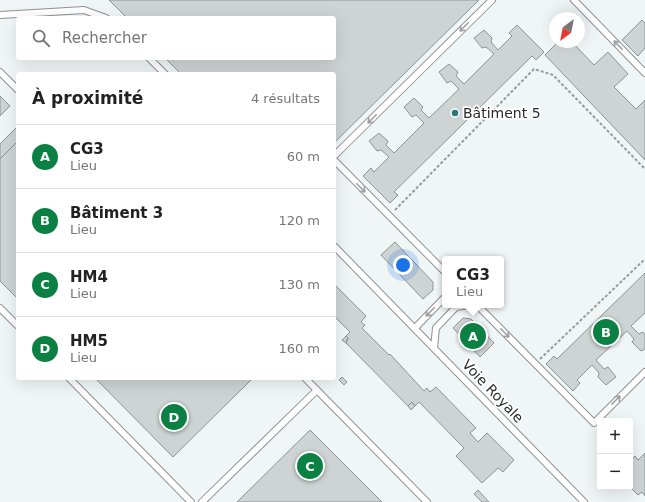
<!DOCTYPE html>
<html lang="fr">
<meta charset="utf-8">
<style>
body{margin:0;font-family:"DejaVu Sans",sans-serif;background:#f6f6f6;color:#222}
.controls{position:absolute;right:12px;bottom:12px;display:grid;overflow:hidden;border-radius:4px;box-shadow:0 4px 16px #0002}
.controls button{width:36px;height:36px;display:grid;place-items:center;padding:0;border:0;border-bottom:1px solid #e0e0e0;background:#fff;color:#222;font:20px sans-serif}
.compass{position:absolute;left:549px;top:12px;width:36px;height:36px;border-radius:50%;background:#fff;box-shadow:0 4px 16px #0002;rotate:212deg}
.you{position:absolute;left:403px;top:265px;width:14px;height:14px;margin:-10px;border:3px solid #fff;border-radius:50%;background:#1a73e8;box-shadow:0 0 0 6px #1a73e833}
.badge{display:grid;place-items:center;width:26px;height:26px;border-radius:50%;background:#0b8043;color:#fff;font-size:13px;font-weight:700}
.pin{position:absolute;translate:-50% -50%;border:2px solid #fff;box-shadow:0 1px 4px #0006}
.popup{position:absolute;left:442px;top:256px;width:62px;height:52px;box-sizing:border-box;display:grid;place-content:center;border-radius:4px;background:#fff;filter:drop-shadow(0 1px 3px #0005);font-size:13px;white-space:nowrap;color:#767676}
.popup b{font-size:15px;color:#222}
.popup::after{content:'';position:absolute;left:50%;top:100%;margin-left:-8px;border:8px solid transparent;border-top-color:#fff}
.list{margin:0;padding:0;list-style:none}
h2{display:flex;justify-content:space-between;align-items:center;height:52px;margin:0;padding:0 16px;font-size:17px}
h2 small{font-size:13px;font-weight:400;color:#767676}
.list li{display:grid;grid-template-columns:26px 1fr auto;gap:12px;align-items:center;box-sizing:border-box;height:64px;padding:0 16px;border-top:1px solid #e0e0e0}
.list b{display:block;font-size:15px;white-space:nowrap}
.list p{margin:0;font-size:13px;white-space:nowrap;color:#767676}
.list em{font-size:13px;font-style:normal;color:#767676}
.icon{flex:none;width:22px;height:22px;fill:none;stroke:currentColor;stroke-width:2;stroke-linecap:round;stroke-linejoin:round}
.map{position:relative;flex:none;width:645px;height:502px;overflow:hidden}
.search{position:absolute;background:#fff;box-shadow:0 4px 16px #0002;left:16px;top:16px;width:320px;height:44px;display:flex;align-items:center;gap:10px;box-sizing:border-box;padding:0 14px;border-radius:4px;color:#767676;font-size:15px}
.panel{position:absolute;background:#fff;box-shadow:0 4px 16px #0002;left:16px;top:72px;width:320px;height:308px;border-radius:4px}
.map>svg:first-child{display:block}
.building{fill:#ced4d4;stroke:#8e9393}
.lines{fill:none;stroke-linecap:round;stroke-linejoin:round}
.service-casing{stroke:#8e9393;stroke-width:8}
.path{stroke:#979c9b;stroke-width:2;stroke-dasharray:3 2;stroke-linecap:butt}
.service{stroke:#fff;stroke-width:6}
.oneway{stroke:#9fa0a0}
.poi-dot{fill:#2b7573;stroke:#fff;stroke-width:1.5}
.labels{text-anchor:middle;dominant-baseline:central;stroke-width:3.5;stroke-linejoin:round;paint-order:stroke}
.poi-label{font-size:14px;fill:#292c2b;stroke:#fff;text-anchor:start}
.street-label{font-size:14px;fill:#292c2b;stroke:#fff}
</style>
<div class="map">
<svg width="645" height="502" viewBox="0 0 645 502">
<rect width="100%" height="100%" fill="#f0f6f6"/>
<path class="building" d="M109,0H479L334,143V74H181L165,58H334V18H127Z
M642,20L645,23V48L638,56L622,40Z
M517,25L544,52L536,60L532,56L394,192L398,195L390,203L363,176L371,168L374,172L389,157L381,150L377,151L369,141L379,133L388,141L386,145L394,153L424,123L416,115L412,117L404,107L414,98L423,107L421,110L429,118L459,89L451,81L447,83L439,72L449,64L458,72L456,76L464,84L494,54L486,47L482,48L474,38L484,30L492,38L491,42L498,50L512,36L509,33Z
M558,42L565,48L572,42L594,65L608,52L628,74L614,87L636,109L645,100V160L545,55Z
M0,96L10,106L0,116Z
M16,128L18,129V141L0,159V144Z
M18,141V299L0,281V159Z
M395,242L433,282V290L423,299L381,255Z
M645,273V313L631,326L639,334L643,332L645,335V349L641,351L632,342L634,339L627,331L596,360L604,369L608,367L616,377L606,385L598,377L599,373L592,365L577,380L580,383L573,391L546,364L554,356L557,359Z
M334,284L366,316L361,322L365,325L362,328L389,355L390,354L424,391L427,388L430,392L436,387L476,428L470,433L478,442L487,433L514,460L503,472L498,468L482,483L456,456L464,448L419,402L415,406L412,402L408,406L346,343L348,338L346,336L350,332L334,316Z
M463,318L471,319L494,343L480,357L453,328Z
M346,336L348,338L346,343L342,340Z
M342,377L347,382L344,385L339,380Z
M95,378H253L173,457Z
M412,402L415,406L411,410L408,406Z
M310,430L382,502H237Z
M645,453V496L642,492L638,495L630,487V461L635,456L638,460Z
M478,490L489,502H482L474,494Z"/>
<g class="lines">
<defs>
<path id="service" d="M574,0L645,73
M0,15L84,10L106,18
M149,58L165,74
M0,72L18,90
M334,156L492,0
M334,160L445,272
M334,246L584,502
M477,305L594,423L645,372
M0,308L18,326
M415,328L445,297
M434,348L436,328L456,307L470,305
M69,378L191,502
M305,378L427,502
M202,502L317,390"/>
</defs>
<use href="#service" class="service-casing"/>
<path class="path" d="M395,210L534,69L553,75L645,169
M540,359L645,259"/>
<use href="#service" class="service"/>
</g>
<defs><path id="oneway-shaft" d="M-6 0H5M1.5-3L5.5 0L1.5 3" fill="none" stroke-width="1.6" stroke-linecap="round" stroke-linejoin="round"/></defs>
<g class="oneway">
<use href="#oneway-shaft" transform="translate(464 27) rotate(135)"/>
<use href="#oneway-shaft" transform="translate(618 45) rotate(-134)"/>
<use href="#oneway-shaft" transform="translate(372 119) rotate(135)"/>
<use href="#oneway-shaft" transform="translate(361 188) rotate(45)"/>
<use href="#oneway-shaft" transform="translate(430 312) rotate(134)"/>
<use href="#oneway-shaft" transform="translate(505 333) rotate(45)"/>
<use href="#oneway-shaft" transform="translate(616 400) rotate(-45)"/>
</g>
<circle class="poi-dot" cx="455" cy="113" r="4"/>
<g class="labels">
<g class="poi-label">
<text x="463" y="113">Bâtiment 5</text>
</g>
<g class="street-label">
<text transform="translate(493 391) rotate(46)">Voie Royale</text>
</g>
</g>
</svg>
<div class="controls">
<button>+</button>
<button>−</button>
</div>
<svg class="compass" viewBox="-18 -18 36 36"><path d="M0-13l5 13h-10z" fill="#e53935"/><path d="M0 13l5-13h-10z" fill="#767676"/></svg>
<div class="you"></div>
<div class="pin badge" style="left:473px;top:336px">A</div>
<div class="popup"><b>CG3</b>Lieu</div>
<div class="pin badge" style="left:606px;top:332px">B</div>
<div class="pin badge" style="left:310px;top:466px">C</div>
<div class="pin badge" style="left:174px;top:417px">D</div>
<div class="search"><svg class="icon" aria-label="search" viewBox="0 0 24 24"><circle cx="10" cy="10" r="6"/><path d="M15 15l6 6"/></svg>Rechercher</div>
<section class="panel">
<h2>À proximité<small>4 résultats</small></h2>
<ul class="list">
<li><span class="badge">A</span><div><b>CG3</b><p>Lieu</p></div><em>60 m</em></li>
<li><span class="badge">B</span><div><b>Bâtiment 3</b><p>Lieu</p></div><em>120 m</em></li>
<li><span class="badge">C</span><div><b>HM4</b><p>Lieu</p></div><em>130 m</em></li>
<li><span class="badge">D</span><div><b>HM5</b><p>Lieu</p></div><em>160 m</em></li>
</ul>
</section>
</div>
